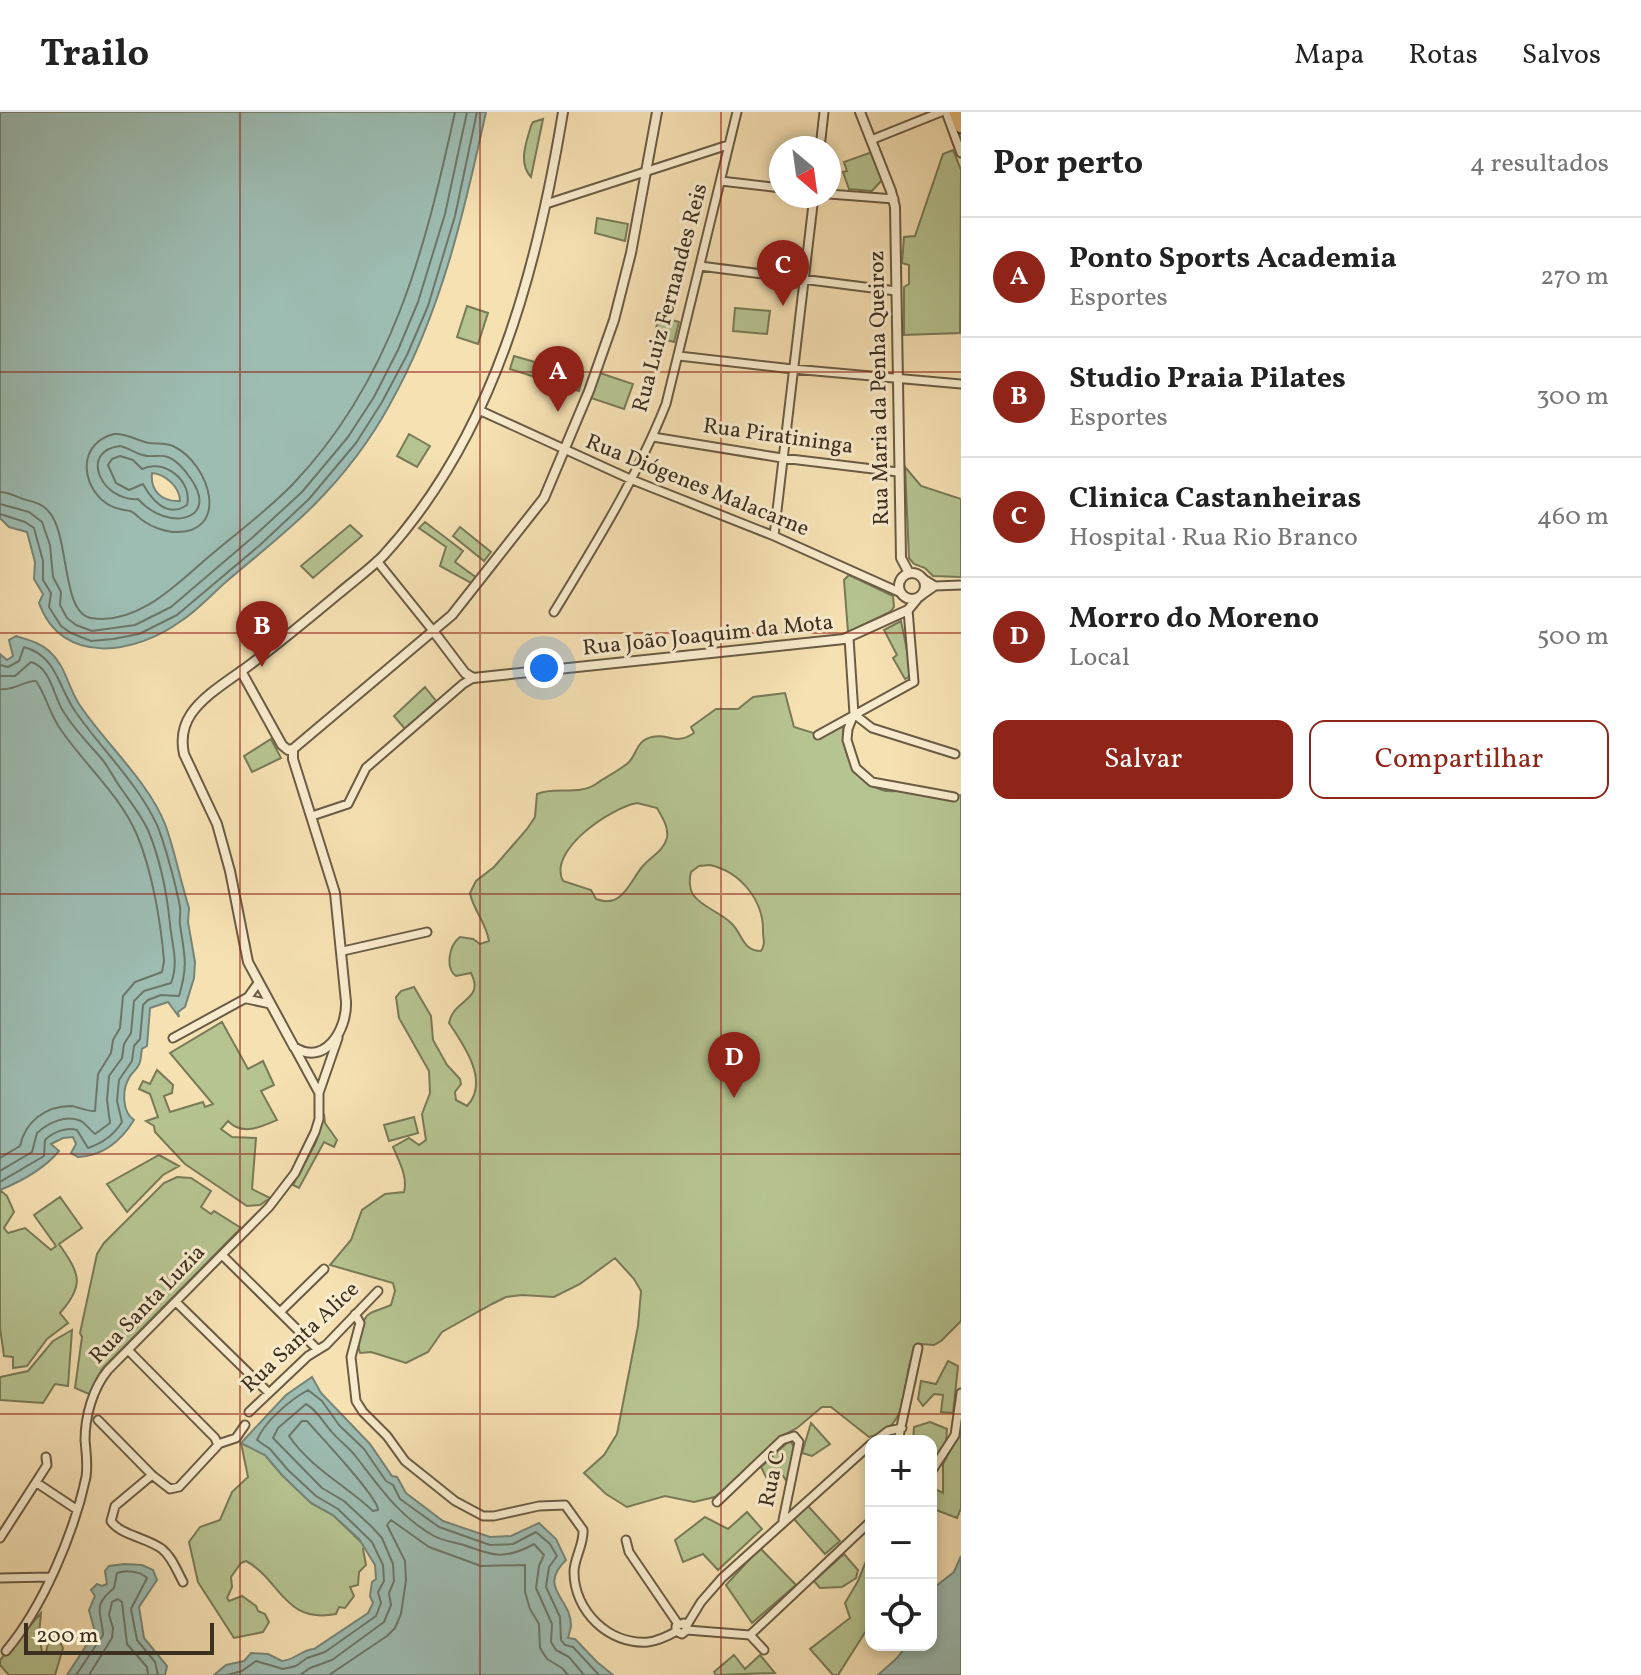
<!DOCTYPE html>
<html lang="pt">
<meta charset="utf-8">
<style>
body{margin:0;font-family:Vollkorn,serif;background:#f2f2f2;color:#222}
.controls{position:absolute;right:24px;bottom:24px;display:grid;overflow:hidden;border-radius:16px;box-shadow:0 4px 12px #0003}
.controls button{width:72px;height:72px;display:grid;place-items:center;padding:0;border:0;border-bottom:2px solid #e0e0e0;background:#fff;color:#222;font:40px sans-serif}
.compass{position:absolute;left:769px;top:24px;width:72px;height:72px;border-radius:50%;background:#fff;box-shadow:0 4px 12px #0003;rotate:151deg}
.scale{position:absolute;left:24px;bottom:20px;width:190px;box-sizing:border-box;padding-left:8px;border:4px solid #3c2f1f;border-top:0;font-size:22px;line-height:28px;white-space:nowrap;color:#3c2f1f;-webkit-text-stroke:6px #f9ecce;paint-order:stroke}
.you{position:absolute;left:544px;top:556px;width:28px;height:28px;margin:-20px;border:6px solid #fff;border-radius:50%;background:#1a73e8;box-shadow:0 0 0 12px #1a73e833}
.badge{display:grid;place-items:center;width:52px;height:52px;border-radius:50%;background:#8f2418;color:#fff;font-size:26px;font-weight:700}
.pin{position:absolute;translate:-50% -66px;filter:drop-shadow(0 2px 4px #0008)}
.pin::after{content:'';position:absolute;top:42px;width:28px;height:24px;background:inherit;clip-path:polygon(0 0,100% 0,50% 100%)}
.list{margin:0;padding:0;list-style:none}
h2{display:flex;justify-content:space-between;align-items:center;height:104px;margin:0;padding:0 32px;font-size:34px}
h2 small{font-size:26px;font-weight:400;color:#767676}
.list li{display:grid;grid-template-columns:52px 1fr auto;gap:24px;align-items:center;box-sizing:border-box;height:120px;padding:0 32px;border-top:2px solid #e0e0e0}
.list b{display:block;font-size:30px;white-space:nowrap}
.list p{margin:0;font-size:26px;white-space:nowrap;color:#767676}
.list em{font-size:26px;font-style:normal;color:#767676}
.actions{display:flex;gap:16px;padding:24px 32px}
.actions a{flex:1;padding:18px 0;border:2px solid #8f2418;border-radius:16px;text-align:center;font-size:28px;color:#8f2418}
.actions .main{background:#8f2418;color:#fff}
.icon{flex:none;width:44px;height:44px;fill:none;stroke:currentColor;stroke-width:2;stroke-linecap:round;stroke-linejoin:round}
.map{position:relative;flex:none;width:961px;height:1563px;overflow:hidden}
header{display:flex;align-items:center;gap:48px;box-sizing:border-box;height:112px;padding:0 40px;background:#fff;border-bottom:2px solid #e0e0e0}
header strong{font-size:38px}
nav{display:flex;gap:44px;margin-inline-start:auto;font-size:28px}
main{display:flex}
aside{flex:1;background:#fff}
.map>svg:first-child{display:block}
.green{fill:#b6c491;stroke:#797a58;stroke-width:2;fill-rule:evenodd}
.water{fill:#9dbcb2;stroke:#768477;stroke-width:2;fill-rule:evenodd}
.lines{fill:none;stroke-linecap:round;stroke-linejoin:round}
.shore{stroke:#6c7668;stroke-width:2}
.minor-casing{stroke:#6a5c44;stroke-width:11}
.tertiary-casing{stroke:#6a5c44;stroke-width:12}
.primary-casing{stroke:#3c2f1f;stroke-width:15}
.minor{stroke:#f9ecce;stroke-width:7}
.tertiary{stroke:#f9ecce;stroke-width:8}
.primary{stroke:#ebc07a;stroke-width:11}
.grid{fill:none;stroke:#8f2418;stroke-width:2;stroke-opacity:0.55}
.labels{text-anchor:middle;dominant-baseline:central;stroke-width:6;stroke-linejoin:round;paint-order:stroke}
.street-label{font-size:22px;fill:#3c2f1f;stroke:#f9ecce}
</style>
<header>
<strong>Trailo</strong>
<nav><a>Mapa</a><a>Rotas</a><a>Salvos</a></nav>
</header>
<main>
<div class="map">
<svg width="961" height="1563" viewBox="0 0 961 1563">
<rect width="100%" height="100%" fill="#f6e1b3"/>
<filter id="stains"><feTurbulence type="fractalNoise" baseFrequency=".0025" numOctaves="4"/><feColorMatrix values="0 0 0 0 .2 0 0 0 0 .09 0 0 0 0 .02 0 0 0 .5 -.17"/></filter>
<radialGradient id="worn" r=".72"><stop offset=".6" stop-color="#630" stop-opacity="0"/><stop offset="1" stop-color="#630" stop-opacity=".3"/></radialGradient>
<path class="green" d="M543,7L531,65C518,51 526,31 531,14L533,10Z
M953,38L961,58L960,221L904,223V175L909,172V153L902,151L904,125L915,124L943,42Z
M872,40L882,68L872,79L849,77L843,60L847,59L844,50Z
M597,106L628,112L625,129L595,121Z
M467,194L488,201L478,232L457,225Z
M735,196L770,199L767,222L733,219Z
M659,204L679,210L674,230L654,225Z
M514,244L583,264L579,279L510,257Z
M600,261L633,272L624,297L591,286Z
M409,322L430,334L417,355L397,344Z
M905,355L921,374L961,387V465L933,464L925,456L914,452L909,446Z
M425,410L463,439L455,450L477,466L473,472L440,454L446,435L419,416Z
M350,413L362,424L313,466L301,454Z
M460,415L491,440L484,449L453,424Z
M849,463L893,484L894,495L890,500L848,520L844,468Z
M901,509L912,563L905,567L893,546L897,543L884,518Z
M425,575L436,589L405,617L394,604Z
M785,581L794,615L823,624L843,614C843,644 853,668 882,678C890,681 899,678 907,679C930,683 936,689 961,683V1209L941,1229L934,1233L921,1232L915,1237C899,1268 914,1315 869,1325L831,1295H822L797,1316L784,1323L754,1353L715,1385L694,1390L665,1384L627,1395L606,1382L584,1361L604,1343L617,1322L638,1214L641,1179L634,1167L615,1146L580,1172L554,1185L522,1183L506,1185L492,1192L442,1220L428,1240L406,1251L371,1240L360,1241C357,1233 359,1230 360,1222C365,1196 372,1202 391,1193L395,1179L393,1171L330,1153L351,1128L362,1098L385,1082L404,1080C408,1065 399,1049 393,1035L409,1026L419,1033L426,1028L422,1002L430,981L429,959L399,906L396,885L401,879L414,875L431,904L433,928L447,953L460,967L461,972L455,980L456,988L467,994C490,970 464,933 449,911C454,886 485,889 471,861L456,864C445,856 449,833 460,825L473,827L480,832L489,829C486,810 473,798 470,781L476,769L494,755L527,717L535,705L537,682C554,674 578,684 596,672C606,665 618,659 628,651C637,643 636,628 652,625C670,621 675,634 694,621L691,615L716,597H738L753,585ZM637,691L657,696C662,705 669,715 667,726C663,740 651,744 642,755C629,771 622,797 596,787L591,778L563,769C547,739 610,696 637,691ZM710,753C741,760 764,789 763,820C763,828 766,831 761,839C742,839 743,822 731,811C721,801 703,795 695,785C689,779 689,768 691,760L699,754Z
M271,627L281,646L252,660L244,644Z
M222,910L248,957L263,949L274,973L261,979L277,1008C261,1015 242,1024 228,1009L221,1017L232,1025L256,1026L252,1077L270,1086L260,1093L247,1094L185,1052L155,1020L154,1014L146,1009L158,1005L150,982L139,977L143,969L150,972L157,958L173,973L172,981L164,984L170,1000L203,990L205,995L213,992L170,941Z
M324,1002L325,1011L337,1028L334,1035L324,1030L299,1076L293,1073L316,1030Z
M414,1005L418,1021L389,1029L384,1013Z
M159,1043L179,1054L163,1063L127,1100L107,1072Z
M177,1065L191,1066L211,1079L201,1095L211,1102L214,1099L241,1116L102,1257L89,1282L75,1276L82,1225L80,1221L97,1142L104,1131L164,1071Z
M0,1078L7,1084L14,1100L4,1116L8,1121L25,1116L51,1138L56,1134L34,1103L60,1085L82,1116L59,1132C79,1161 86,1172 60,1201L68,1211L47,1227L27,1254L13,1256V1245L4,1244L0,1216Z
M72,1218L68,1274L55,1272L43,1291L0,1288V1265L28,1259L53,1229Z
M948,1249L958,1254L953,1301L941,1300L943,1283L934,1282L923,1294L918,1287L921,1269L936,1272Z
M930,1310L947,1317L946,1331L931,1353V1329H913L914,1315Z
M811,1311L830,1332L812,1344L802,1341Z
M961,1318V1396L957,1406L931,1396V1375L943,1381V1352Z
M790,1328L794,1335L787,1370L780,1359L766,1365L761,1355Z
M241,1331L265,1343L282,1363L311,1391L333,1403L365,1434L363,1437L366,1453L359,1460L358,1473L350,1475L354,1484L345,1496L339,1495L336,1502C284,1512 281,1468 246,1449L241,1451L231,1465L232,1475L227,1486L229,1489L242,1484L256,1494L258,1499L265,1502L269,1510L263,1520L234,1526L198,1470L189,1430L200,1415L220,1408L232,1380L248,1365Z
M808,1394L840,1429L825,1442L794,1407Z
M747,1400L762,1417L718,1458L703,1442L683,1450L675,1428L705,1405L728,1417Z
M760,1436L796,1473L752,1511L726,1473Z
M871,1437V1511L838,1563H833L810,1537L850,1506L845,1491L858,1469Z
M844,1442L858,1458L856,1466L842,1475L820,1476L814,1469Z
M41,1501L39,1522L42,1540H46L50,1523L55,1521L63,1536L55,1563H9L0,1553V1548Z
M734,1543L745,1557L760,1543L775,1561L716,1563L714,1560Z"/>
<path class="water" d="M0,0H486C464,101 441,201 390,292C370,329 343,364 313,394C286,421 256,444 227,469C212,482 198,498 181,509C136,542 62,555 39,491L43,482L34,467L35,450L27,420L9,415L0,406ZM152,361C165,362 180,375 180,389C162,390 150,379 152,361Z
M16,524C28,528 39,530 49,539C66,554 67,573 79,592C104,630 148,669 165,712C175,739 180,768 189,796L188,810L195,850L194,866L185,895L178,900L179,905L168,890L150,896L147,934L142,937C141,941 141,946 140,950C138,957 132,960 129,966C122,978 122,1000 134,1008C121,1029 103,1044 78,1045L71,1041L76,1032L73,1025L63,1026L51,1032L59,1039C44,1057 22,1069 0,1078V542L7,548L13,544L9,528Z
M312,1265L321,1281L370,1332L392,1364L397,1365L406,1381L443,1409L490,1425L511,1424L539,1411L556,1427L566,1448C537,1476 571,1486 571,1513C571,1517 569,1521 568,1526L575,1527L597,1550L613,1563H214L226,1553L244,1549L251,1541L268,1542L282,1549C295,1548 301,1538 314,1537L368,1501L373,1491L370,1484L372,1470L376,1467L375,1453L359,1427L333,1403L311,1391L282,1363L265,1343L241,1331L286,1283Z
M961,1444V1563H878L897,1546L907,1533H931V1478L954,1460Z
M124,1452L142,1453L153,1458L157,1468L139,1495L144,1526L167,1554L165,1563H67L95,1520L89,1498L95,1484L91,1478L97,1472L102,1474L107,1472L105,1459L109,1454Z"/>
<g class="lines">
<path class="shore" d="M114,322C128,321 137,329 149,331C158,332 165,331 173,334C211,352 231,423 173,420C164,419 152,415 145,410C139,407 136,401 130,399C119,397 111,396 102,388C79,367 81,330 114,322Z
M120,334C129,336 135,341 143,343C150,346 160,342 168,345C178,349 185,358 191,367C220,409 167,420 138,387C102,390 78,339 120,334Z
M120,344L133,348L142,357C164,346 193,369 187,393C167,407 151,387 143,372L129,378L116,371L108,353L112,347Z
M0,380C9,380 14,384 23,387C33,390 42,391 49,400C70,423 61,501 91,506C136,514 176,473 206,447C235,422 266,400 293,372C393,267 425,137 455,0
M0,392L29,400L42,410L50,433L53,465L61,480L60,493L67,506L76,513L92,519L135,513L171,495L253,425L302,380L348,325L374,285L398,238L418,190L445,102L467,0
M0,402L25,410L34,416L43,449V468L51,481L49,495L61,514L71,521L91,529L113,527L139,522L177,503L260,433L309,387L356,331L382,290L407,243L428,194L455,104L477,0
M0,553L8,555L19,549L24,535C57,544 58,575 75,599C101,637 137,670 157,713C165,732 176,774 180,795C181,801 179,807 180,813C185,844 188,854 179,884L161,883L148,888L143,893L140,927L134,934L132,949L119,968L117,989L122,1010C114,1023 103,1031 88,1036L77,1018C66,1015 53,1020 45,1028L44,1044L0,1070
M0,564H15L31,550C51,556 53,583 63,599C74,617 88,631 101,646C108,654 112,663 118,672C128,687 140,701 148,718C160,747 167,782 170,812C172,834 179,850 171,871L144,879L134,889L131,921L124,932L122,946L109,964L107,988L110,1011L95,1022C90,1018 86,1012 81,1009C66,1002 48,1011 37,1021L32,1040L0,1059
M0,577C15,579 25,568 36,569C46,583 50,603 61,618C85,653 120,683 137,723C152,758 161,811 164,849L162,860L135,870L123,884L120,916L113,928L111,941L98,962L95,999C87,1000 80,995 71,994C45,994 25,1010 20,1034L0,1046
M302,1309H307C320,1324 379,1386 378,1398L373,1399C345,1373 311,1356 289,1324Z
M76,1563L103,1523C102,1500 91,1495 114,1476L117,1461C126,1458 140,1459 147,1466L131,1497L137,1528L155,1550L158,1563
M89,1563L112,1526L113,1516L109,1503L112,1490L118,1487L122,1490L127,1532L147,1555L148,1563
M227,1563L242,1559L256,1549L283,1557L296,1554L307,1546L325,1540L376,1504L381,1491L378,1480L384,1469L383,1453L372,1430L338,1397L316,1384L288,1358L270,1337L257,1328C265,1309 290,1288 308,1278L322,1289L339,1313L364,1337L386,1369L393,1373L400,1387L439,1415L490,1433L513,1432L536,1420L550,1432L557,1444L549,1455L546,1475L560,1505L561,1528L565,1533L573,1535L599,1563
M300,1563L310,1556L332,1548L384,1510L391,1493L389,1481L394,1469L393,1452L382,1426L372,1415L344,1389L322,1376L273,1326L278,1316L306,1292C317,1298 323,1310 331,1319C339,1329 350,1336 357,1346C380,1376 400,1405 434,1424C443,1429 454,1430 464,1433C493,1444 505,1448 534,1432L544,1443L539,1454L536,1476L552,1512L551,1530L556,1538L569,1545L584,1563
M329,1563L387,1524L395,1516L401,1502L406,1468L405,1449L387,1413L391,1408L429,1435L481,1454L525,1453V1480L530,1497L539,1512L540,1536L547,1547L562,1556L568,1563"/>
<defs>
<path id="minor" d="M946,0L961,41
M871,28L941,0
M820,36L824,0
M721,69L781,76
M829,82L894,87
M546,92L728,33
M700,154L896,179
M679,244L793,257L961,272
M481,299L630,367L774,424L899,480
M653,325L782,346L898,360
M774,424L814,84
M377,449L434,520
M922,466L935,474
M922,483L935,474L961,473
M554,500C595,433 637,365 666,292L737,0
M849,526L854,602L848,617L847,628L856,656L872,670L954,685
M854,602L872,616L955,642
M818,623L914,570L908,498
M312,704L348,692L366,656L463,572L473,566
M343,839L427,820
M247,887L270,892
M173,926L248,885L258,871
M294,935L319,981
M222,1143L317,1237
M176,1190L269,1281
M280,1200L324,1157
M355,1202L360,1211L351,1245L356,1289L363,1300L387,1324L405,1349L455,1389L483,1404H494L539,1394L565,1393L583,1418C584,1433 574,1446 574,1460C574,1499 609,1533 648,1530C658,1529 668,1524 677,1519
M249,1300L308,1244L326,1233L378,1179
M98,1308L152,1363L170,1377L179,1375L218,1333L215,1326L128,1238
M875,1329L888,1319L902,1316
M898,1329L918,1236
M218,1332L236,1326L245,1313
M931,1360L955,1323L961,1281
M152,1363L115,1394L111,1409C120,1423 148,1426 162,1437C172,1445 177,1459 183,1470
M37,1371L76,1397
M717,1390L782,1328L794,1324L799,1330L783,1408
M0,1426L47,1353L46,1345
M626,1428L629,1440L678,1512
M0,1466L50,1465
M687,1513L701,1490L722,1466L871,1332
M687,1518L684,1511L676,1514V1519L682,1522L687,1518L750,1523
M750,1523L871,1409
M750,1523L764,1538
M6,1539C43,1495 74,1421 86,1365C88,1352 86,1340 85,1328C85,1304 93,1276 108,1258L269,1095L295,1061L315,1020L319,1007V981L338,926"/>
<path id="tertiary" d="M860,0L891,79L895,95L901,446L909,461
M899 474a13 13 0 1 1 26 0a13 13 0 1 1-26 0Z
M434,520L465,561L473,566L844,527L908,498L917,487
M241,559L282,633L288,638L293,637
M293,637V647L335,781L346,890C347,918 325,955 294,935L248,850L230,759L217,712L184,642C181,628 183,614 191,602C204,583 228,569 247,555C278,532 307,508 337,483C352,470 369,458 383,444C494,323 537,158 563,0
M293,637L452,503L544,386L589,279L614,208L631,141L657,0"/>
<path id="primary" d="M955,0L961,15"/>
</defs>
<use href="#minor" class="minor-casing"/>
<use href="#tertiary" class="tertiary-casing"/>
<use href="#primary" class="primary-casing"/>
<use href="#minor" class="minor"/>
<use href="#tertiary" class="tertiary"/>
<use href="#primary" class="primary"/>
</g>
<path class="grid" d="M240,0V1563M480,0V1563M721,0V1563M0,260H961M0,521H961M0,782H961M0,1042H961M0,1302H961"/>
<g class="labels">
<g class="street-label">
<text transform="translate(671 186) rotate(-75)">Rua Luiz Fernandes Reis</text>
<text transform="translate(880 276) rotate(-91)">Rua Maria da Penha Queiroz</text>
<text transform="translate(778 325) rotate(8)">Rua Piratininga</text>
<text transform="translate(697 374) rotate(22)">Rua Diógenes Malacarne</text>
<text transform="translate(708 524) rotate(-6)">Rua João Joaquim da Mota</text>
<text transform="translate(148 1193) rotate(-46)">Rua Santa Luzia</text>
<text transform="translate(301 1226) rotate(-43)">Rua Santa Alice</text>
<text transform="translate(773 1367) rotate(-78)">Rua C</text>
</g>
</g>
<rect width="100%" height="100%" filter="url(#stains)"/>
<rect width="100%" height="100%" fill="url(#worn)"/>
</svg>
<div class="controls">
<button>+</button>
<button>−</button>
<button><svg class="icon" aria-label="locate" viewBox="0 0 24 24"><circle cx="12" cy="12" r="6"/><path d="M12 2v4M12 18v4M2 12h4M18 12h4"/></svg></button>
</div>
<svg class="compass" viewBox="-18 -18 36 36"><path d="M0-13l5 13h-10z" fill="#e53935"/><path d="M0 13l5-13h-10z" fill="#767676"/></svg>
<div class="scale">200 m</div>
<div class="you"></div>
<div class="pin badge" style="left:558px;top:300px">A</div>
<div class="pin badge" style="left:262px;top:555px">B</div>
<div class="pin badge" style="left:783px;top:194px">C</div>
<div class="pin badge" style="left:734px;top:986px">D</div>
</div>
<aside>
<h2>Por perto<small>4 resultados</small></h2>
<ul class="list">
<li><span class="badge">A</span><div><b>Ponto Sports Academia</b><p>Esportes</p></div><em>270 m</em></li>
<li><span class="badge">B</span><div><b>Studio Praia Pilates</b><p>Esportes</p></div><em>300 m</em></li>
<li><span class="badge">C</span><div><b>Clinica Castanheiras</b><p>Hospital · Rua Rio Branco</p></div><em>460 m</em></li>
<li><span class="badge">D</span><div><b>Morro do Moreno</b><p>Local</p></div><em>500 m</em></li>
</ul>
<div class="actions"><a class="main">Salvar</a><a>Compartilhar</a></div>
</aside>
</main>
